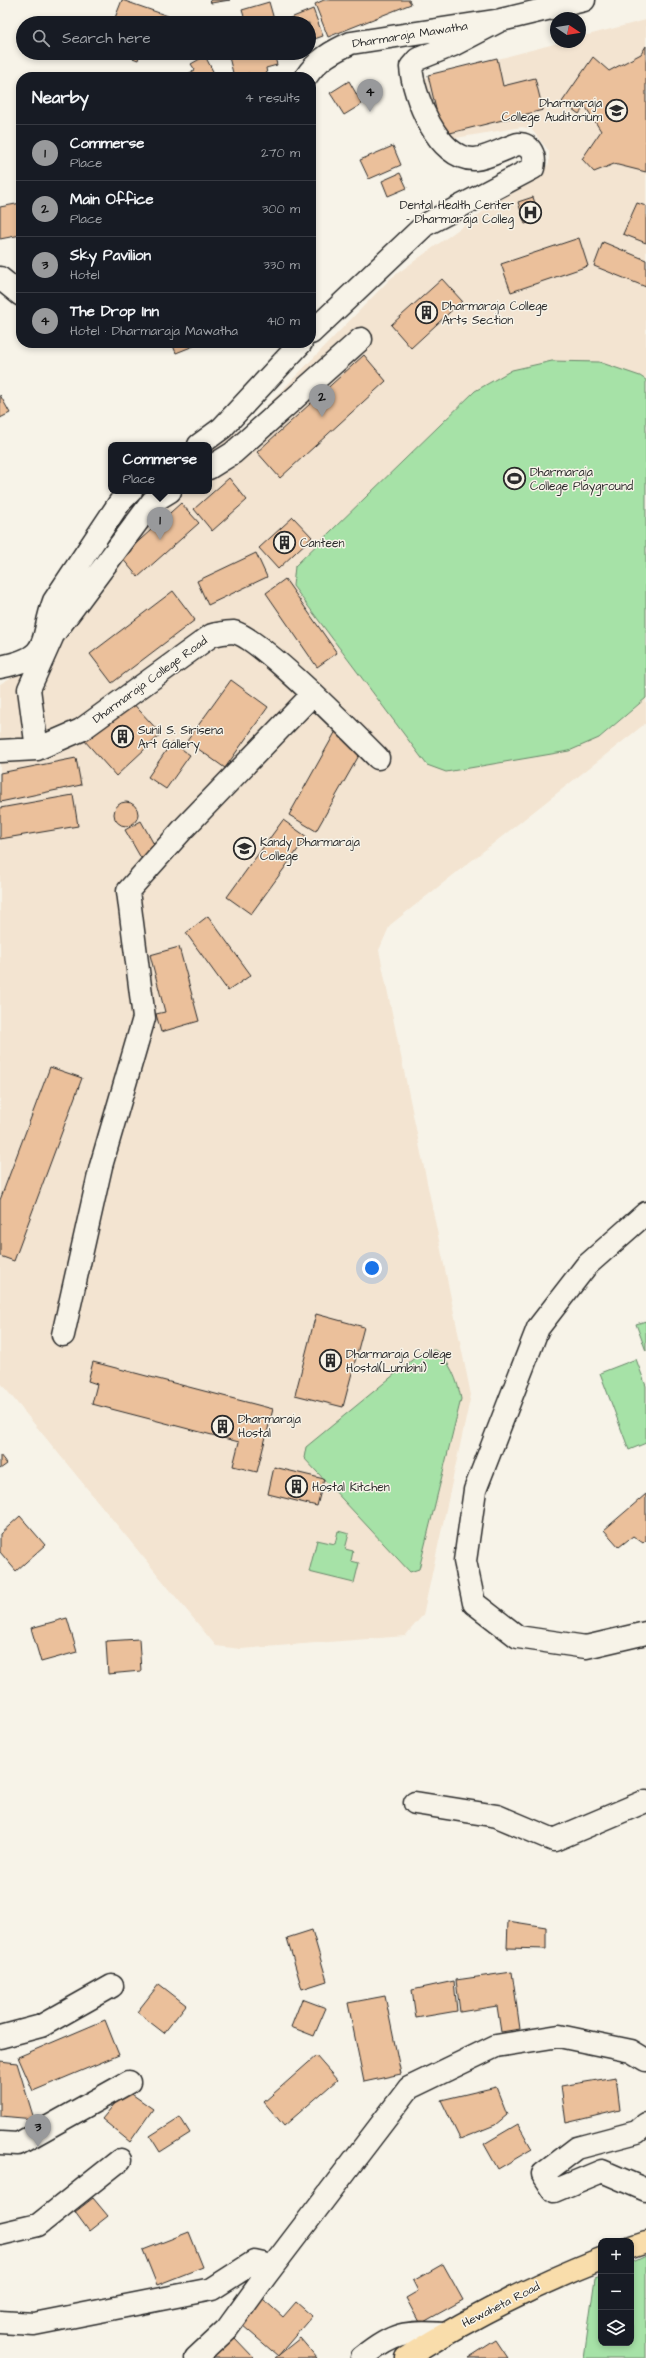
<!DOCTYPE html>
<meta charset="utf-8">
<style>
body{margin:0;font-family:"Architects Daughter",sans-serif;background:#242831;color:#f1f3f6}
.controls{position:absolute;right:12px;bottom:12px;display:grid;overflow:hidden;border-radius:8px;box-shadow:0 2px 6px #0003}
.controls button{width:36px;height:36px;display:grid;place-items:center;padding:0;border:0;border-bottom:1px solid #363941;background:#171b24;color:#f1f3f6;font:20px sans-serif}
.compass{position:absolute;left:550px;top:12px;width:36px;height:36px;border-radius:50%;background:#171b24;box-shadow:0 2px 6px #0003;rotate:102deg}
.you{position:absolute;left:372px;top:1268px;width:14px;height:14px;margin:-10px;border:3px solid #fff;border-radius:50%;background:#1a73e8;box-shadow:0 0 0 6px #1a73e833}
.badge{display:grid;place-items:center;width:26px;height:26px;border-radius:50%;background:#98999b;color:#111;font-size:13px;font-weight:700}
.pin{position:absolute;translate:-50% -33px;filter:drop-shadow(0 1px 2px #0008)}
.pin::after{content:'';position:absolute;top:21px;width:14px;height:12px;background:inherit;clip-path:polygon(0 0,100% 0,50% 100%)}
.popup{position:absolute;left:108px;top:442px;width:104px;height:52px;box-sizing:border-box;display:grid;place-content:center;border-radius:8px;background:#171b24;filter:drop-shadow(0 1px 3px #0005);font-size:13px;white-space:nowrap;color:#9ea1a6}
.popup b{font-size:15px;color:#f1f3f6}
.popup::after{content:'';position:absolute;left:50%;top:100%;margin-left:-8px;border:8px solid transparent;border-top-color:#171b24}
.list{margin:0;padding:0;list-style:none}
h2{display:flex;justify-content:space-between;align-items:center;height:52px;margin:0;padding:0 16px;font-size:17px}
h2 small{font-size:13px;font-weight:400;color:#9ea1a6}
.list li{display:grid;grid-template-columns:26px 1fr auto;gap:12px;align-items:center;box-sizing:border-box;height:56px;padding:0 16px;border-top:1px solid #363941}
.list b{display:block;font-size:15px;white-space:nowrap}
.list p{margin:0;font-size:13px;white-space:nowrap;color:#9ea1a6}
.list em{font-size:13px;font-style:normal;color:#9ea1a6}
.icon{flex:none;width:22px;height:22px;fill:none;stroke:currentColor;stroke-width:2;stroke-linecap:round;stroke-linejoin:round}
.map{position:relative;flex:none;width:646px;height:2358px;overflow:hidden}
.search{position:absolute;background:#171b24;box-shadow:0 2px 6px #0003;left:16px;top:16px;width:300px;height:44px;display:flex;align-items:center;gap:10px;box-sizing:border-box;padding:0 14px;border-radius:22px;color:#9ea1a6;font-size:15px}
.panel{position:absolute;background:#171b24;box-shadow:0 2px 6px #0003;left:16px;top:72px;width:300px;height:276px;border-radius:16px}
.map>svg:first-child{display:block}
.built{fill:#f3e4d1;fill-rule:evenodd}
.green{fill:#a6e2a7;stroke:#688669}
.building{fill:#ebc09b;stroke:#2b2b2b}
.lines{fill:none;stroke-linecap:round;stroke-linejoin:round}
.minor-casing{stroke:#2b2b2b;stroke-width:25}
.highway-casing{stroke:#2b2b2b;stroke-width:25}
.minor{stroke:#f7f3e8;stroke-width:22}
.highway{stroke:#f9ddab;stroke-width:22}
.labels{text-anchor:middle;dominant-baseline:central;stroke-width:3;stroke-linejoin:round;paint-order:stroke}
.street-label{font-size:12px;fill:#2b2b2b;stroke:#f7f3e8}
.poi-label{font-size:12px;fill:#2b2b2b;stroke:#f7f3e8;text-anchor:start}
</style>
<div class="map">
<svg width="646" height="2358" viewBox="0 0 646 2358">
<rect width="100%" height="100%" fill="#f7f3e8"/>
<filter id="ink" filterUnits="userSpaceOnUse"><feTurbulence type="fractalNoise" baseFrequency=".025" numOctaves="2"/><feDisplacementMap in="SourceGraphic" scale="8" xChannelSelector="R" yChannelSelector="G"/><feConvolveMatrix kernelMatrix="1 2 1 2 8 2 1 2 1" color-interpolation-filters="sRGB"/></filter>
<g filter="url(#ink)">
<path class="built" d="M646,20V380L640,376L295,567L293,586L427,765L600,738L646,698V723L390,925L379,950L471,1395L423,1615L405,1636L241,1649L216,1646L0,1382V684L17,674L27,662L136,497L144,491H209V450L241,429L260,413L391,278L549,164V151L531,129L522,127L449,139L436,136L422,79L562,42H580V37ZM461,1399L419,1569L410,1572Z"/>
<path class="green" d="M552,361L599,362L640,376L646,380V698L599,738L569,751L446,772L427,765L293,586L295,566L475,391L512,370Z
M646,1321V1351L636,1324Z
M435,1350C450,1360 458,1382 461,1399L419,1569L410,1572L304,1458L306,1447L423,1351Z
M636,1359L646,1386V1443L629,1450L600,1373Z
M338,1531L349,1534L345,1549L353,1551L351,1561L359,1563L354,1583L309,1572L317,1540L335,1544Z
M646,2256V2358H584L595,2278L601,2276V2343H631V2263Z"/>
<path class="building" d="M122,0L168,16L165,23H113Z
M210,0H230L211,3Z
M324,0H409L411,4L328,37L315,4Z
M269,2L275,23H267V20L246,23L242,10Z
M313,9L323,36L309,41V23H278Z
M646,46V172L614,164L594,172L582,159L601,131L585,106L579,114L562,102L593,57L609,71L641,54Z
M119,53H140L138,60Z
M228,53H274L277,65L266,68L267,74L250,77L249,73L234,77Z
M205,56L216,77H187L186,75L195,70L191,64Z
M497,58L503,86L535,78L543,110L442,135L428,75Z
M349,81L362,104L344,115L330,93Z
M393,146L401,165L369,179L360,160Z
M400,173L407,188L388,196L382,181Z
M533,197L540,219L525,224L518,202Z
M21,203V235L0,239V207Z
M637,203L646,206V243L623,234Z
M579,238L588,266L511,292L501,264Z
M603,242L646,260V287L594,266Z
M442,279L462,301L411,348L391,325Z
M172,343H201L176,353Z
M364,355L386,381L280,478L257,452Z
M0,395L10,413L0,418Z
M229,478L247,500L212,531L194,509Z
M181,503L199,523L138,577L121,557Z
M293,517L312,537L278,569L259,548Z
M256,553L267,577L208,605L197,581Z
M285,579L337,653L317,667L266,593Z
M173,591L195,620L112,683L90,654Z
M231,680L268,707L225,768L187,741Z
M129,699L161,734L116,776L84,740Z
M337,729L365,745L316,831L289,815Z
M172,742L190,755L166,789L148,777Z
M76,758L81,785L0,802V773Z
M73,795L78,826L0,839V808Z
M114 814a12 12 0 1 1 24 0a12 12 0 1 1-24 0Z
M283,820L307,837L251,914L227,897Z
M141,821L156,848L141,858L125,830Z
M208,916L251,975L228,991L186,933Z
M179,947L199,1021L161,1032L156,1014L165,1012L150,955Z
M50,1067L82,1078L14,1261L0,1256V1200Z
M316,1314L364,1327L343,1407L295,1395Z
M93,1362L273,1409L257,1472L233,1466L239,1442L92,1404L97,1384L88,1381Z
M0,1455L7,1464L0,1469Z
M274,1467L324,1479L317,1506L268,1494Z
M646,1494V1540L643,1543L633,1536L619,1547L604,1530Z
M20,1516L45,1545L16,1571L0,1552V1534Z
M67,1618L77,1652L41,1662L31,1628Z
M139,1639L141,1671L108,1674L106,1641Z
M508,1921L546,1927V1949L507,1948Z
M312,1930L327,1981L302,1989L287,1938Z
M512,1972L520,2029L501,2032L497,2006L460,2012L456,1980Z
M454,1981L457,2011L416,2018L412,1990Z
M159,1984L186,2005L164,2033L137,2012Z
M385,1996L401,2074L364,2082L348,2003Z
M302,1999L326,2008L314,2036L291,2027Z
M105,2020L119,2055L33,2091L18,2057Z
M316,2056L337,2080L284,2126L264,2102Z
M0,2061L17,2063L34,2119L0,2116Z
M616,2077L620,2110L566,2123L561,2086Z
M496,2087L507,2115L495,2125L460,2139L441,2100Z
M126,2090L153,2109L130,2142L102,2119Z
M180,2117L190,2133L160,2152L150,2136Z
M518,2124L532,2149L498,2169L484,2144Z
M93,2198L108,2216L89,2231L75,2212Z
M189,2232L203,2267L157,2285L143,2250Z
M443,2264L463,2300L420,2324L406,2298L418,2291L413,2281Z
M263,2299L283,2317L296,2302L312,2316L278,2356L242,2325Z
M234,2337L254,2358H213Z
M300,2338L317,2358H275Z
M496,2340L508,2358H468Z"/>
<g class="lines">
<defs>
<path id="minor" d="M306,77C317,60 333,51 351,43L501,20L584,0
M0,278L21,295
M311,333L425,225L533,168C536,156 531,144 518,144C505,148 488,158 475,159C438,161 413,95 411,67L418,59L453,45L501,20
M199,445L222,428L301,343
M209,468L233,453L361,339
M0,667C54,657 39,641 54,601L120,502L131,491
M37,749L29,689L53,635L152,502L170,491
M0,751L37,749L81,730L212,635C218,634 227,632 233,632C257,635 356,736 378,758
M646,1213L586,1266L538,1328L475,1490L465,1561L474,1603L518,1637L586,1647L646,1633
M63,1335L101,1166L144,1018L128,891L185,827L313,694
M415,1803L497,1816L554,1840L646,1801
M0,2037L41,2026L112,1986
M646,2124L637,2132L577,2148L543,2174L554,2191L602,2171L646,2190
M0,2143L18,2144L129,2082
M0,2234L38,2225L120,2160
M267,2274L409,2088L496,2046L559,2036L631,2051L646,2060
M0,2322L34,2324L212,2289L254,2262L263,2264L267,2274L227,2329L196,2358
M362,2358C393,2333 405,2331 444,2334"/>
<path id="highway" d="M631,2247L646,2242
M406,2358C467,2319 533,2286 601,2259"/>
</defs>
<use href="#minor" class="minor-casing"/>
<use href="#highway" class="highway-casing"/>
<use href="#minor" class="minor"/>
<use href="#highway" class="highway"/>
</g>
</g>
<defs>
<symbol id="school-ring" viewBox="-11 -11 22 22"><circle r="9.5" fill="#f7f3e8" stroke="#2b2b2b" stroke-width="1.5"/><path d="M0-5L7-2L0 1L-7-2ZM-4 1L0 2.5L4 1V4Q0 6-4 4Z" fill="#2b2b2b"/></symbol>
<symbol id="hospital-ring" viewBox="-11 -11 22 22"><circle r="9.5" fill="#f7f3e8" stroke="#2b2b2b" stroke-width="1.5"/><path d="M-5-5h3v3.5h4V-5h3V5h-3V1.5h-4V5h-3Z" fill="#2b2b2b"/></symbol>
<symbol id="building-ring" viewBox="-11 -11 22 22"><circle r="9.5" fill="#f7f3e8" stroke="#2b2b2b" stroke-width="1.5"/><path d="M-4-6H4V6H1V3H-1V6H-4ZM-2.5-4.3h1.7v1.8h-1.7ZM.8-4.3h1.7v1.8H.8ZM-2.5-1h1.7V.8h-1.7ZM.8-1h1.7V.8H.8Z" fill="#2b2b2b"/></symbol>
<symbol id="stadium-ring" viewBox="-11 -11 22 22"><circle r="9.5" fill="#f7f3e8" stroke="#2b2b2b" stroke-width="1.5"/><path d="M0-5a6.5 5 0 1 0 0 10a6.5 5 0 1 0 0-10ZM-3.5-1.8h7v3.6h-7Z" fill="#2b2b2b"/></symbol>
</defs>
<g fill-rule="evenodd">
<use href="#school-ring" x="604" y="98" width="25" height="25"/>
<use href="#hospital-ring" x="518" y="200" width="25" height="25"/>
<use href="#building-ring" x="414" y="300" width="25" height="25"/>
<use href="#stadium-ring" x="502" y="466" width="25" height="25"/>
<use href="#building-ring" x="272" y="530" width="25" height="25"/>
<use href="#building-ring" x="110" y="724" width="25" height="25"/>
<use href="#school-ring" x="232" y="836" width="25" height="25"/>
<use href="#building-ring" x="318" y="1348" width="25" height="25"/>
<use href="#building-ring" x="210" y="1414" width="25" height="25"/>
<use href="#building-ring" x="284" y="1474" width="25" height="25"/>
</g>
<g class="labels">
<g class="street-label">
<text transform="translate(410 35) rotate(-9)">Dharmaraja Mawatha</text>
<text transform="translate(150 680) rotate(-36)">Dharmaraja College Road</text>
<text transform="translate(501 2305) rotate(-27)">Hewaheta Road</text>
</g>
<g class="poi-label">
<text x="602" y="103" text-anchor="end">Dharmaraja<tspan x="602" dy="14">College Auditorium</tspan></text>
<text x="514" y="205" text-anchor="end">Dental Health Center<tspan x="514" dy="14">- Dharmaraja Colleg</tspan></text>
<text x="442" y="306">Dharmaraja College<tspan x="442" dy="14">Arts Section</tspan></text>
<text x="530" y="472">Dharmaraja<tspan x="530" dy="14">College Playground</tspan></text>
<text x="300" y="543">Canteen</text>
<text x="138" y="730">Sunil S. Sirisena<tspan x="138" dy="14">Art Gallery</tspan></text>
<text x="260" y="842">Kandy Dharmaraja<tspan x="260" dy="14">College</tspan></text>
<text x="346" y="1354">Dharmaraja College<tspan x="346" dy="14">Hostal(Lumbini)</tspan></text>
<text x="238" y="1419">Dharmaraja<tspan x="238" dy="14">Hostal</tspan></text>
<text x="312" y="1487">Hostal Kitchen</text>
</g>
</g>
</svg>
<div class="controls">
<button>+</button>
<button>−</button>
<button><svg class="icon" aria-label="layers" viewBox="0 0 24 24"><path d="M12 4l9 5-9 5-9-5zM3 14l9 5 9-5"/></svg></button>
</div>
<svg class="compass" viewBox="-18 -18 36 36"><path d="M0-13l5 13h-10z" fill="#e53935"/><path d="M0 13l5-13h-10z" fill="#9ea1a6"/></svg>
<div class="you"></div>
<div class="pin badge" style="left:160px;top:540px">1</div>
<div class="popup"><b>Commerse</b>Place</div>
<div class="pin badge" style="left:322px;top:417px">2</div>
<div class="pin badge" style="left:38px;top:2147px">3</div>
<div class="pin badge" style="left:370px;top:112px">4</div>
<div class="search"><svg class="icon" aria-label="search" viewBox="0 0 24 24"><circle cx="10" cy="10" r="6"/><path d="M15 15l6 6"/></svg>Search here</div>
<section class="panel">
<h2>Nearby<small>4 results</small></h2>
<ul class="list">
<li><span class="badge">1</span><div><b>Commerse</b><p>Place</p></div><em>270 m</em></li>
<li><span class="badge">2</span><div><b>Main Office</b><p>Place</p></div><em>300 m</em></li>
<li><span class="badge">3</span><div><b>Sky Pavilion</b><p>Hotel</p></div><em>330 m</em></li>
<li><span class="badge">4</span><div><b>The Drop Inn</b><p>Hotel · Dharmaraja Mawatha</p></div><em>410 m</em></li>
</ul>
</section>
</div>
